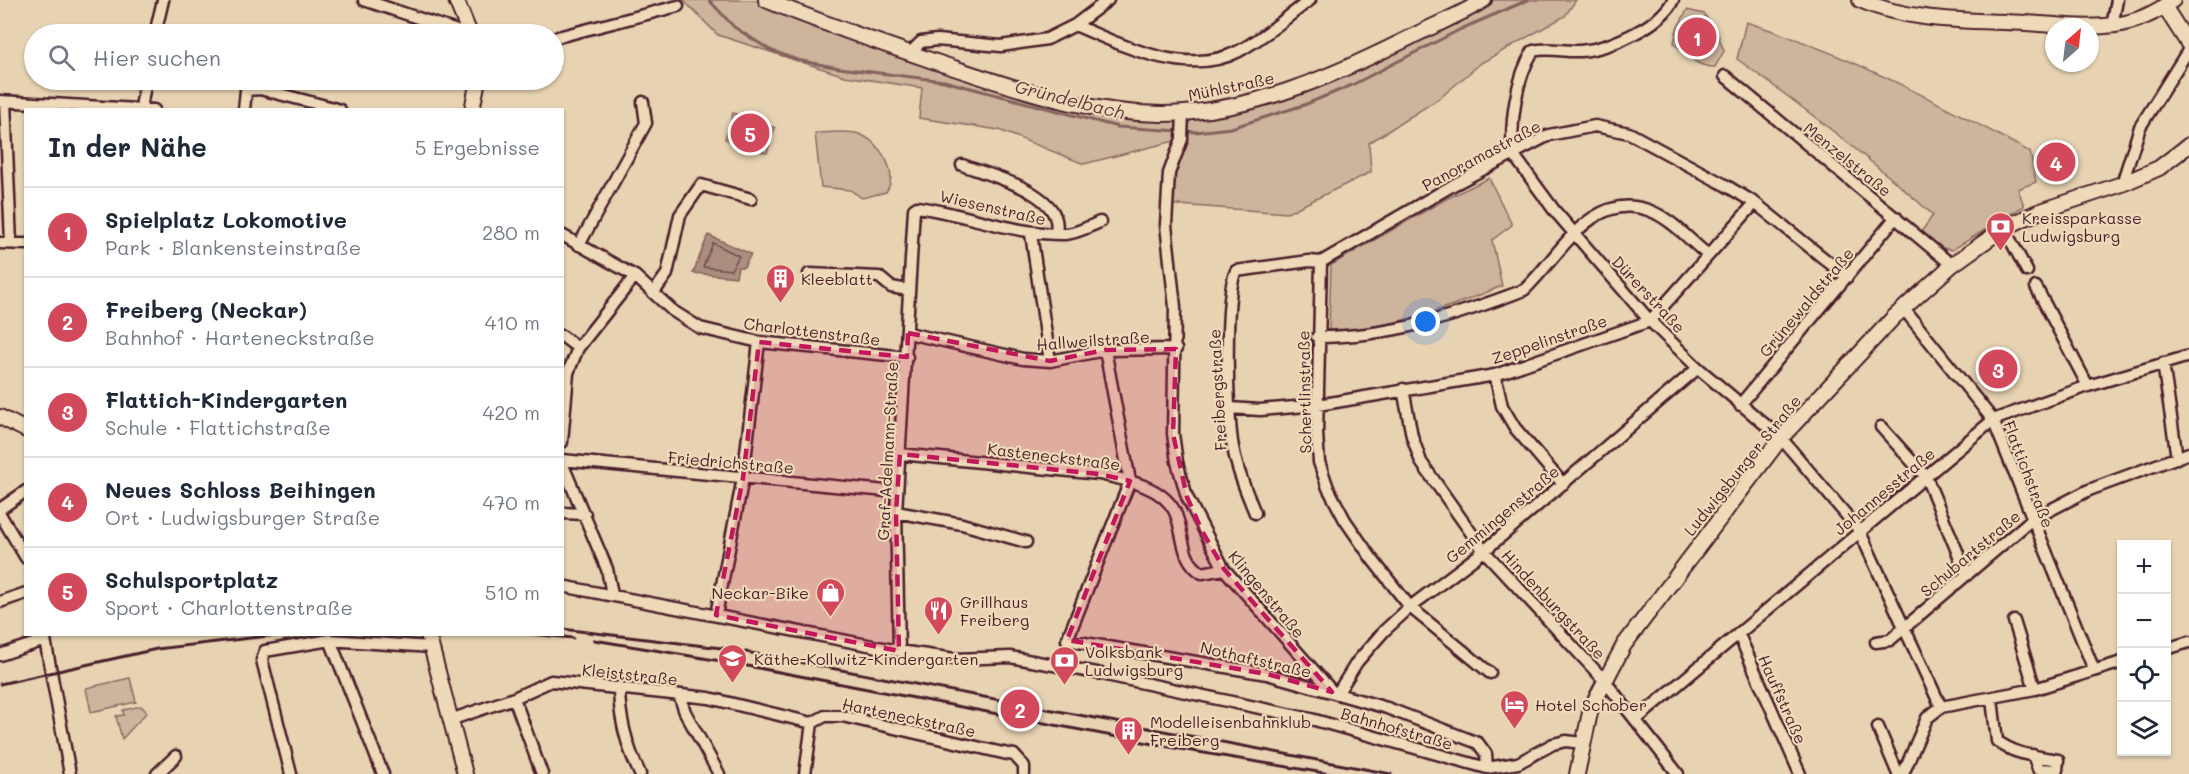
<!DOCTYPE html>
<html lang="de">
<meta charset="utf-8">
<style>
body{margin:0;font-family:Mali,sans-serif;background:#f2f2f3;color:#1f2937}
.controls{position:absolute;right:18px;bottom:18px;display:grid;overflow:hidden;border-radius:0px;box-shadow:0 2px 4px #0004}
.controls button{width:54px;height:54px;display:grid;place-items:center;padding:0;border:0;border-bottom:2px solid #e0e1e3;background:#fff;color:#1f2937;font:30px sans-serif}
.compass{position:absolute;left:2045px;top:18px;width:54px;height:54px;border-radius:50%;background:#fff;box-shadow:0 2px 4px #0004;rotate:28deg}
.you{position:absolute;left:1426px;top:322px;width:21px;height:21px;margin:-15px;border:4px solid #fff;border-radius:50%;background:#1a73e8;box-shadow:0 0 0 9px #1a73e833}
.badge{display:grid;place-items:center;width:39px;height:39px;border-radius:50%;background:#d1495b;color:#fff;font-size:20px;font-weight:700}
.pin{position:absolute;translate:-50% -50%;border:3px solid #fff;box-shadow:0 2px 6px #0006}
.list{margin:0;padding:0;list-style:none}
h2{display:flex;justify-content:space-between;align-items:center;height:78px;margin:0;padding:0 24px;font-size:26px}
h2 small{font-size:20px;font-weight:400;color:#747a83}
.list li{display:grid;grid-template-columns:39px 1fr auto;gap:18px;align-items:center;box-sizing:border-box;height:90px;padding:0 24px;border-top:2px solid #e0e1e3}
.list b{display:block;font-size:22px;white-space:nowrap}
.list p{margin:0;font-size:20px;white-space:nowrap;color:#747a83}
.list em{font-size:20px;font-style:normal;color:#747a83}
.icon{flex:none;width:33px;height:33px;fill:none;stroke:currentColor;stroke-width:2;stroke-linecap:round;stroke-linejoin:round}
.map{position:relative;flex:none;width:2189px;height:774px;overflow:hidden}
.search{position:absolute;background:#fff;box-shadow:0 2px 4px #0004;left:24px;top:24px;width:540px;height:66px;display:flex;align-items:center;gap:15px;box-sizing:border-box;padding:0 21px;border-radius:33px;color:#747a83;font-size:22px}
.panel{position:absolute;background:#fff;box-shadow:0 2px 4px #0004;left:24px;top:108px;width:540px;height:528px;border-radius:0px}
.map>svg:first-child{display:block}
.green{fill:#cdb49c;stroke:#8c6a64;stroke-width:1.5}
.water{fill:#ac8e7f;stroke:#85625d;stroke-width:1.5}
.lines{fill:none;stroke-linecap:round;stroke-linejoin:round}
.shore{stroke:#714b4d;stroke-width:1.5}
.stream{stroke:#85625d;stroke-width:3}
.street-casing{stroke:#4a1f2b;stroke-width:15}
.secondary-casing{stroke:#4a1f2b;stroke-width:18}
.street{stroke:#eedab8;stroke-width:10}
.secondary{stroke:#eedab8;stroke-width:14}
.rail{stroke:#4a1f2b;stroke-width:3}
.marked{fill:#c2185b;fill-opacity:0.2;stroke:#c2185b;stroke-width:4.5;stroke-dasharray:12 8;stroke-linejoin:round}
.labels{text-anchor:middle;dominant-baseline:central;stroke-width:4.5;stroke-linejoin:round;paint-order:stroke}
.street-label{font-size:16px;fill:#4a1f2b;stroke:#eedab8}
.poi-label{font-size:16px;fill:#4a1f2b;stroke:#eedab8;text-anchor:start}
.water-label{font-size:18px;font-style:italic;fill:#623b40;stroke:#eedab8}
</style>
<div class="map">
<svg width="2189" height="774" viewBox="0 0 2189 774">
<rect width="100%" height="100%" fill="#e7d3b2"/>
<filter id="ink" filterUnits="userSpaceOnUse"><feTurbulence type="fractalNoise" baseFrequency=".0167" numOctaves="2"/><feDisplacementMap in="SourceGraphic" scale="12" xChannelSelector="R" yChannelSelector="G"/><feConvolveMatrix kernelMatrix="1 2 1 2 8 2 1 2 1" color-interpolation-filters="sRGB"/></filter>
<g filter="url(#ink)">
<path class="green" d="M683,0H766L980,77L1146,113L1278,94L1485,0H1576L1565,16L1481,63L1440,98L1369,143L1371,172L1287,213L1166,204L1182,139L1084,164L999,130L919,118L922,88L845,76L718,35Z
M1687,10L1704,14L1717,32L1724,51L1715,67C1699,68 1685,55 1674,43L1677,29Z
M1746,22C1846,53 1938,102 2030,152L2036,182L2018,189L2024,206L1952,250L1939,247L1921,232L1933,215C1871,159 1805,108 1737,59Z
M733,113L775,128L767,153L725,139Z
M815,133C828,133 847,130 859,134C879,141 900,172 886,192L862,198L850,190L821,187Z
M1489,178L1512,225L1492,240L1502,286C1447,309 1389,329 1329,331L1331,265L1446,199Z
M130,678L136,702L91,712L86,688Z
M141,706L147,712L122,739L116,716L124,715L123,710Z"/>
<path class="water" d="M708,235L751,254L744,267H738L736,277L693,273Z"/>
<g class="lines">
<path class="shore" d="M713,243L739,256L731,270L703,267Z"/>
<path class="stream" d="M709,0L734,27L770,50L797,60L839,68L944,81L1118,127L1196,132L1231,128L1304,105L1352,85L1461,29L1528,0"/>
<defs>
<path id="street" d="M364,0L466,34
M1075,25C1123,46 1188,78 1239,51C1265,37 1287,17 1310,0
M2112,26L2117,0
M155,34L163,0
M554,38L678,6
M910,53L921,42L937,40L1001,46L1047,39L1075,25L1108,0
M1725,76L1952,265
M0,101L154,110
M5,102L11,243
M322,105L340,110
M141,107L146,80
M244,110L246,90L260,89L322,105L320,110
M1183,113L1182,139L1169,173L1166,225L1175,307L1173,434L1177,462L1187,497L1224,569L1332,691
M1513,154L1554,210L1650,321L1698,368L1781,438L1859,530L1941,707
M1513,154C1510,122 1516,78 1533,51C1549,47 1564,52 1580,51C1608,49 1661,26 1673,0
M962,165C989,175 1065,193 1056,232
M2122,184L2140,127L2189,49
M2004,228L2027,271
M1031,234L1050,361
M562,235L635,276L673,311L700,328L759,342L907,357
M0,243L26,244
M579,245L646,123L643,102
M1321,262L1317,434L1319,462L1328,488L1345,520L1372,559L1410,607L1490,673
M809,274L879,277L891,287L908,290
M2036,287L2088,386
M654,292L667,274L680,215L701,185L751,199
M1903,308L1993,420L2094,670
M908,333L1023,359L1050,361L1105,350L1176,349
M562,336L578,348
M1317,337C1390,337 1456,316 1524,290C1559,258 1590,190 1648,210C1671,218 1690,241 1708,255
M1105,350L1130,481L1067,640L1267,674L1387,708L1478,743L1486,754L1487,768
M2163,363L2177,458
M1495,375L1502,406L1515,428L1563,484
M1403,389L1412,436L1421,462L1484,551L1604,680L1678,774
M1740,405L1896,217
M1230,408L1260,410L1318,405L1495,375L1650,321L1755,203
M1881,427L1926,477L1967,575
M562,442L568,373L578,348L635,276
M900,454L1099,474C1125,480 1160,485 1174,510C1185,532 1179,559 1202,573L1224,569
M562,460L897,492
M562,463L607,569L612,594
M0,509L26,491
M896,512L962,524L1026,542
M562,513L585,514
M1255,513C1246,491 1237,470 1233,447C1227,419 1224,294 1236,271L1309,261L1321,262L1455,184L1549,135L1595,126L1629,133L1725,185L1755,203L1847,277
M0,514L26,558
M562,586L899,651L955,659L1010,657L1097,673L1311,719L1487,768L1518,763L1553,744L1566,741L1582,743
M0,602L26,593
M716,615L743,478L759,342
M2014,621L2035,689
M44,634L70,774
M1739,635L1800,774
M330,640L383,774
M1876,642L1890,640L2031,520L2089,490L2189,453
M2166,649L2189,642
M899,651L896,512L914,209L917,207C967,214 1016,235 1065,234C1076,234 1090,226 1100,222
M0,655L45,640
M619,687C619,717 627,747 640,774
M1337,694L1357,662L1384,631L1410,607L1484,551L1698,368
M679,695L685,712L719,774
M514,698L542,774
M1992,699L1997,741C2015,755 2036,756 2058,760L2057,770L2038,769L2033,755
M1637,719L1993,420L2088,386L2189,356
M450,720L514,698L551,681L709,698L812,723
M812,723L825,716H842L1003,753L1014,755L1024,766V774
M1878,727L1898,774
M157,774L176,756
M291,774L262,660L265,651L330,640L431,647
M805,774L812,723
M1903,774L1927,718L1941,707L2035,689L2122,662"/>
<path id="secondary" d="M456,0L470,34
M766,0C821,23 877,42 933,61C1012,87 1099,120 1185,113C1268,106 1346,70 1419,33C1441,22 1464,13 1484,0
M1860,0C1911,23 1973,20 2027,23C2056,25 2086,29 2115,25C2136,22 2156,13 2173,0
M2164,6L2189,45
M472,110L478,80
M0,417L26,430
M428,634L465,774
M1577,774L1591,708L1624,645L1781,438L1894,317L1952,265L2004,228L2038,212L2122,184L2159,168L2189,145"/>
</defs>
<use href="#street" class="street-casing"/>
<use href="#secondary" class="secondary-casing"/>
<use href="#street" class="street"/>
<use href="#secondary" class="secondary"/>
<path class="rail" d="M562,629L730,649L1391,774
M531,634L573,638
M594,640L727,662L1180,749L1330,774
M0,684L157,649L285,634"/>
</g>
</g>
<path class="marked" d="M908,333L1050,361L1105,350L1176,349L1173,434L1187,497L1202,531L1224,569L1332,692L1267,674L1067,640L1130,481L1099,474L900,454L896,512L899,651L716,615L743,478L759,342L907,357Z"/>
<defs>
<symbol id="bank-pin" viewBox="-11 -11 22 30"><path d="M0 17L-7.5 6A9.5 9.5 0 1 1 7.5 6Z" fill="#d1495b" stroke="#eedab8"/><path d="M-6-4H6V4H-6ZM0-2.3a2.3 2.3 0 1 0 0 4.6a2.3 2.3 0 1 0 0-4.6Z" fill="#fff"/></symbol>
<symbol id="building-pin" viewBox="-11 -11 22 30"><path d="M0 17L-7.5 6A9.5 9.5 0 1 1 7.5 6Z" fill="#d1495b" stroke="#eedab8"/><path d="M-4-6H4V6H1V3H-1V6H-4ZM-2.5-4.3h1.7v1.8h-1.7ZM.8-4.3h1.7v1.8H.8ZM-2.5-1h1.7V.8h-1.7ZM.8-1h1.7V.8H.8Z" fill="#fff"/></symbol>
<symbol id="shop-pin" viewBox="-11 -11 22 30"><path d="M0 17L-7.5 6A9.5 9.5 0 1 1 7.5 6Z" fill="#d1495b" stroke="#eedab8"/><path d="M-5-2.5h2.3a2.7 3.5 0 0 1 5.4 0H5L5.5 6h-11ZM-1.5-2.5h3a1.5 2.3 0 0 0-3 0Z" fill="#fff"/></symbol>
<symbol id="restaurant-pin" viewBox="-11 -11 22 30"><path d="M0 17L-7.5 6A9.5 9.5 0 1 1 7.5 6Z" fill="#d1495b" stroke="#eedab8"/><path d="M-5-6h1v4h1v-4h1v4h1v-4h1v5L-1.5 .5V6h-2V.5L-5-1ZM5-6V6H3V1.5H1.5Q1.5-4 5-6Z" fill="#fff"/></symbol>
<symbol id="school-pin" viewBox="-11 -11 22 30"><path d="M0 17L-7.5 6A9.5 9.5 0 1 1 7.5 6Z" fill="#d1495b" stroke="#eedab8"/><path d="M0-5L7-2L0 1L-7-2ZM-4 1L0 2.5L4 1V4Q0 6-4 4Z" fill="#fff"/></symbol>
<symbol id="hotel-pin" viewBox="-11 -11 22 30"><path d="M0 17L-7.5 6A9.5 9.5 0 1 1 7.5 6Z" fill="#d1495b" stroke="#eedab8"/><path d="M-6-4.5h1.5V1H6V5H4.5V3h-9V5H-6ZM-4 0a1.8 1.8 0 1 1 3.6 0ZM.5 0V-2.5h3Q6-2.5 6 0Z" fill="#fff"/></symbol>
</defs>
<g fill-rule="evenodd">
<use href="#bank-pin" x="1984" y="210" width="33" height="45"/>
<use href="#building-pin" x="764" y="262" width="33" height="45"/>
<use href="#shop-pin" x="814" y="576" width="33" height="45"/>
<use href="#restaurant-pin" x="922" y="594" width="33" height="45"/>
<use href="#school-pin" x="716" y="642" width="33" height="45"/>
<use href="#bank-pin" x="1048" y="644" width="33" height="45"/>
<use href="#hotel-pin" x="1498" y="688" width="33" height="45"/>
<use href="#building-pin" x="1112" y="714" width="33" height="45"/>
</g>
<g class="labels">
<g class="street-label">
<text transform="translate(1231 86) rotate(-12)">Mühlstraße</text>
<text transform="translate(1481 155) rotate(-28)">Panoramastraße</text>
<text transform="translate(1848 159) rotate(39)">Menzelstraße</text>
<text transform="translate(993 207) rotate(13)">Wiesenstraße</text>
<text transform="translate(1649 294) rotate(47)">Dürerstraße</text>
<text transform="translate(1806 302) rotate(-50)">Grünewaldstraße</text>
<text transform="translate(812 331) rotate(7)">Charlottenstraße</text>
<text transform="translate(1549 339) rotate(-19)">Zeppelinstraße</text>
<text transform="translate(1093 340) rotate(-4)">Hallweilstraße</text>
<text transform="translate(1217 390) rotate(-93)">Freibergstraße</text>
<text transform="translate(1304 392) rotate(-91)">Schertlinstraße</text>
<text transform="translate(887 451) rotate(-87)">Graf-Adelmann-Straße</text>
<text transform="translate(1054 456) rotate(7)">Kasteneckstraße</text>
<text transform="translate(731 462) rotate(5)">Friedrichstraße</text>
<text transform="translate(1742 465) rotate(-51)">Ludwigsburger Straße</text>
<text transform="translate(2029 474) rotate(69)">Flattichstraße</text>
<text transform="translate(1884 491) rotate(-40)">Johannesstraße</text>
<text transform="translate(1502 514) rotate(-40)">Gemmingenstraße</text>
<text transform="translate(1970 553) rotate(-40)">Schubartstraße</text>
<text transform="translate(1267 594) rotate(50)">Klingenstraße</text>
<text transform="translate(1554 604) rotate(47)">Hindenburgstraße</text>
<text transform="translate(1256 659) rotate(13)">Nothaftstraße</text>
<text transform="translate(630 674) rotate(6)">Kleiststraße</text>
<text transform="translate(1783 699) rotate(66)">Hauffstraße</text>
<text transform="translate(909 717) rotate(12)">Harteneckstraße</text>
<text transform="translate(1397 728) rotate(16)">Bahnhofstraße</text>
</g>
<g class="poi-label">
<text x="2022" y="217">Kreissparkasse<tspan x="2022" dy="18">Ludwigsburg</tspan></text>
<text x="801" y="278">Kleeblatt</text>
<text x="809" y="592" text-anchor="end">Neckar-Bike</text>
<text x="960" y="601">Grillhaus<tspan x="960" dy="18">Freiberg</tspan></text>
<text x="1085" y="651">Volksbank<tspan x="1085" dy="18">Ludwigsburg</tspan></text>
<text x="754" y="658">Käthe-Kollwitz-Kindergarten</text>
<text x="1535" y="704">Hotel Schober</text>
<text x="1150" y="721">Modelleisenbahnklub<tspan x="1150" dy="18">Freiberg</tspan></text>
</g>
<g class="water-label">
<text transform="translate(1070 99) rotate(14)">Gründelbach</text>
</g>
</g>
</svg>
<div class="controls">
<button>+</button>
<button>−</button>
<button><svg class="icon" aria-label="locate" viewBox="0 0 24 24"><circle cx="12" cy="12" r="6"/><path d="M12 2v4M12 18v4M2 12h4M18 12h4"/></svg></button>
<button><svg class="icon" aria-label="layers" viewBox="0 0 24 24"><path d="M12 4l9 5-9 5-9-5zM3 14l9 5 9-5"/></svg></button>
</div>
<svg class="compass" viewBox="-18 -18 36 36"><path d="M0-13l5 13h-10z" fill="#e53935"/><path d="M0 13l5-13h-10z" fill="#747a83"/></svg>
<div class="you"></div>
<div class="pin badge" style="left:1697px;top:37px">1</div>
<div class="pin badge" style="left:1020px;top:709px">2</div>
<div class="pin badge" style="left:1998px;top:369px">3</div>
<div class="pin badge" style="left:2056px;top:162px">4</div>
<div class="pin badge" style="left:750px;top:133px">5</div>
<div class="search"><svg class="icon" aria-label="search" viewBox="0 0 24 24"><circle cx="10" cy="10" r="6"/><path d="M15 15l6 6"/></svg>Hier suchen</div>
<section class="panel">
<h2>In der Nähe<small>5 Ergebnisse</small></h2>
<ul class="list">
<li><span class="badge">1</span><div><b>Spielplatz Lokomotive</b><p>Park · Blankensteinstraße</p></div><em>280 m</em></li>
<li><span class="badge">2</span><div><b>Freiberg (Neckar)</b><p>Bahnhof · Harteneckstraße</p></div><em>410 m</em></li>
<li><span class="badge">3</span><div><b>Flattich-Kindergarten</b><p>Schule · Flattichstraße</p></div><em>420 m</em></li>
<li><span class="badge">4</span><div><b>Neues Schloss Beihingen</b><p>Ort · Ludwigsburger Straße</p></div><em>470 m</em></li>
<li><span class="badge">5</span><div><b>Schulsportplatz</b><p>Sport · Charlottenstraße</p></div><em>510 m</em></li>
</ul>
</section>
</div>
